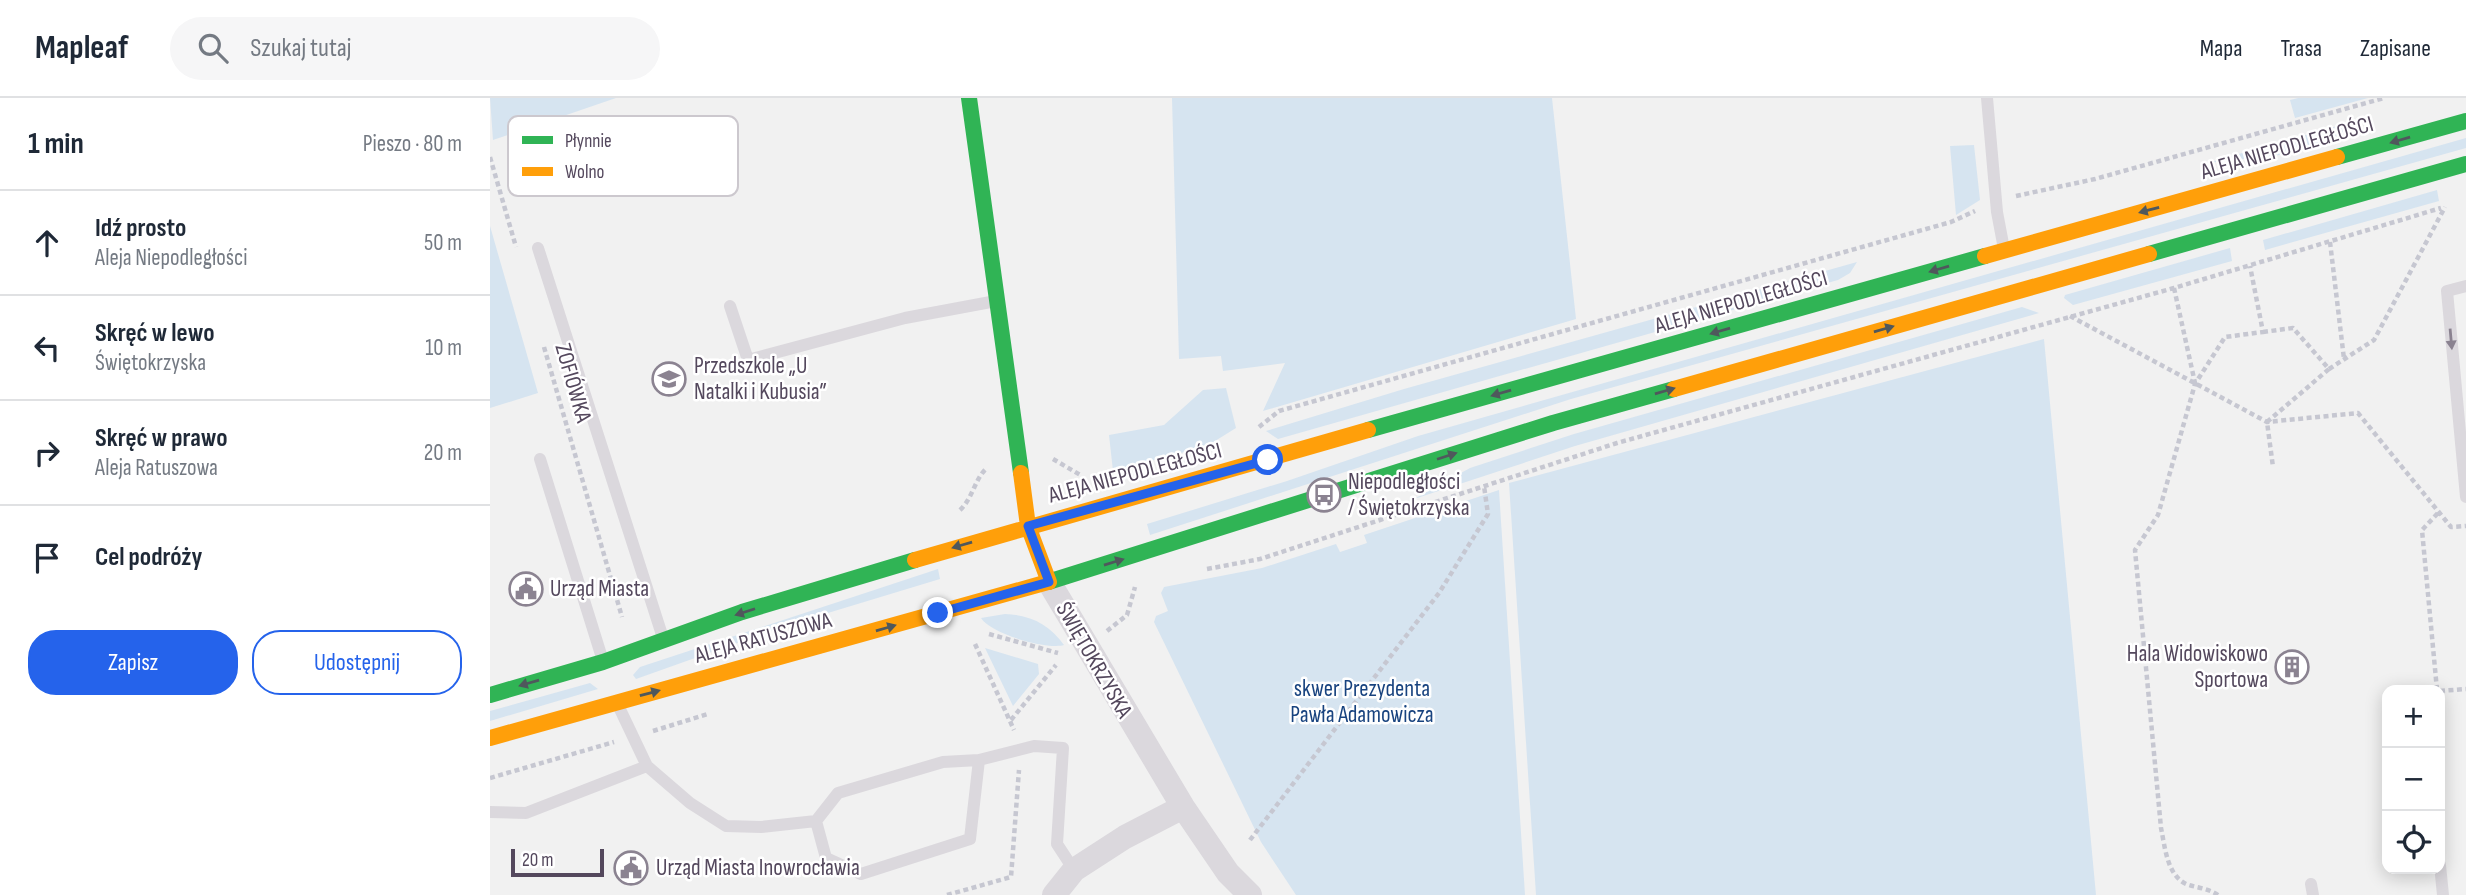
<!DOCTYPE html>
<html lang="pl">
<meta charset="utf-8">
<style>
body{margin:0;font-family:"Sofia Sans Condensed",sans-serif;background:#f6f6f7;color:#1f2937}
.controls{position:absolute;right:21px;bottom:21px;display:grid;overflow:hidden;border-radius:14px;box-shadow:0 4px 18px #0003}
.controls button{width:63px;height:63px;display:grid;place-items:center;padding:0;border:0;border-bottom:2px solid #e0e1e3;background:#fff;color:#1f2937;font:35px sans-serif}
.scale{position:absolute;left:21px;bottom:18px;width:93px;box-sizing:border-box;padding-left:7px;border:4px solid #54485d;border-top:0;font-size:19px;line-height:24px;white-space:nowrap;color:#54485d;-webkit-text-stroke:5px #fff;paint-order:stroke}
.stop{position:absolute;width:21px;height:21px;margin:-16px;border:5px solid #2563eb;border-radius:50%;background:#fff}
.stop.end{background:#2563eb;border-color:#fff;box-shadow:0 2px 7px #0008}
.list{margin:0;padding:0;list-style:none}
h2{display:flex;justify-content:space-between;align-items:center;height:91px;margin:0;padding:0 28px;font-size:30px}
h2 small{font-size:23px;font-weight:400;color:#747a83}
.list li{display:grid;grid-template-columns:46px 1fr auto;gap:21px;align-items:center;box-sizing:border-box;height:105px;padding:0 28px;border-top:2px solid #e0e1e3}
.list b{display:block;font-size:26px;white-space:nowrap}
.list p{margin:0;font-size:23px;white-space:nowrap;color:#747a83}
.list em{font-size:23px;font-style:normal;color:#747a83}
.actions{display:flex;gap:14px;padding:21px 28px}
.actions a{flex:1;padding:16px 0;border:2px solid #2563eb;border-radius:28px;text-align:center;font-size:24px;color:#2563eb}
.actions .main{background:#2563eb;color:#fff}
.icon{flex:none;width:38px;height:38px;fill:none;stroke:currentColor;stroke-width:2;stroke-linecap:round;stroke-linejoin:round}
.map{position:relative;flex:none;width:1976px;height:797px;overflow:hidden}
header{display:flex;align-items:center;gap:42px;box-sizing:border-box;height:98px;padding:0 35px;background:#fff;border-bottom:2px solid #e0e1e3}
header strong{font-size:33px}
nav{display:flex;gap:38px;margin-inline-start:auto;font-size:24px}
.search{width:490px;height:63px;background:#f6f6f7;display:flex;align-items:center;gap:18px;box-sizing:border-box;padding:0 24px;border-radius:38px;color:#747a83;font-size:26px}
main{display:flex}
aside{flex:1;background:#fff}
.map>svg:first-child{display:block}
.green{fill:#d6e4f0}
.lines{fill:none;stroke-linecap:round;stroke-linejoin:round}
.path{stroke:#c6c7d1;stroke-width:4.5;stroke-dasharray:5 3.5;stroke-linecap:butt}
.lane{stroke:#dbd8dd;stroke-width:12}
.street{stroke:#dbd8dd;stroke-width:24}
.fast{stroke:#30b455;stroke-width:16}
.slow{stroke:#ff9f0a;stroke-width:16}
.oneway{fill:#4f585c}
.oneway2{fill:#8a8290}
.route{stroke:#2563eb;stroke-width:9}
.labels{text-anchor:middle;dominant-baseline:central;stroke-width:5;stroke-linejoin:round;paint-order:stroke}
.street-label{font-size:23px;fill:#54485d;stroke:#fff}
.poi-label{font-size:23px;fill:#54485d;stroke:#fff;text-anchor:start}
.park-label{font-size:23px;fill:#18437f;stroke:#fff}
.key{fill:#fff;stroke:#ccc8ce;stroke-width:2}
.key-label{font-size:19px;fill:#54485d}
</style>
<header>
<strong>Mapleaf</strong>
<div class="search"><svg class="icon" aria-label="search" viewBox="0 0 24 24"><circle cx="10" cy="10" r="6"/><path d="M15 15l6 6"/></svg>Szukaj tutaj</div>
<nav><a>Mapa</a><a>Trasa</a><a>Zapisane</a></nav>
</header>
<main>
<aside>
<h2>1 min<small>Pieszo · 80 m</small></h2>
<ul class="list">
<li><svg class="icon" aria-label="ahead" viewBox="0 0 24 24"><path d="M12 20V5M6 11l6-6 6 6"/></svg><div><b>Idź prosto</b><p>Aleja Niepodległości</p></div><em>50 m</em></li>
<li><svg class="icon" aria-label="left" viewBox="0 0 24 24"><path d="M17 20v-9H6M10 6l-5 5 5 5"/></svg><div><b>Skręć w lewo</b><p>Świętokrzyska</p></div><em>10 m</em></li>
<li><svg class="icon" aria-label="right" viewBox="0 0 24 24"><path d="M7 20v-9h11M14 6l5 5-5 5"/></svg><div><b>Skręć w prawo</b><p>Aleja Ratuszowa</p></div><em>20 m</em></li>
<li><svg class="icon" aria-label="arrive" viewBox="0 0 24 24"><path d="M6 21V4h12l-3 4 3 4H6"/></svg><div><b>Cel podróży</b></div></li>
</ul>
<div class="actions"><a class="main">Zapisz</a><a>Udostępnij</a></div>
</aside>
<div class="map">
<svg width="1976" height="797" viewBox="0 0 1976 797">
<rect width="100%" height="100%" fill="#f1f1f1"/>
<path class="green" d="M0,0H126L3,42Z
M682,0H1062L1086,221L773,313L795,265L733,273L731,258L689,261Z
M1808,0H1878L1805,20L1800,2Z
M1879,19L1832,46L1799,56L1717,65Z
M1976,40V50L1081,301L660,437L657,426L797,383L928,338Z
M1484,47L1490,102L1466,117L1460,48Z
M1947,92L1949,103L1775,152L1773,142Z
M0,128L48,295L0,310Z
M1740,150L1742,163L1583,207L1574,200L1575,197Z
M1367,164L1360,175L1348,182L788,341L776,333L914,291Z
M1532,209L1549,215L1085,348L924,401L980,370L1084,336Z
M1554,241L1606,797H1046L1019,385Z
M736,290L746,330L717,348L623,373L619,337L674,327L713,292Z
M1009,392L1035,797H806L771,744L664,524L666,518L678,513L671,495L674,489L772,470L846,446L850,454L877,445L874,437Z
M448,471L450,481L295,528L146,581L143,577L150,569Z
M515,516C540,517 559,526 574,547C557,552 501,536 491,520Z
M495,550L548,566L549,576L523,608Z
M100,585L108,591L0,623V613Z"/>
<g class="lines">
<path class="path" d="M0,59L26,149
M1526,98L1605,81L1894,0
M1840,144L1854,261
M1684,190L1705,285
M1580,218L1777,324L1868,315L1961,429L1976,428
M1773,234L1803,230L1839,271L1777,324L1783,369
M54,249L132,519
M1839,271L1884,242L1955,109
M769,329L789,313L1461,124L1485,113
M563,361L592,378
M470,412C483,400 485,380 497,370
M717,471L770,461L1127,345L1684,190L1951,110
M617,533L637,517L645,489
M499,536L568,555
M485,546L524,632
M1947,592L1932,432L1948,415
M1950,593L1976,591
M521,622L566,567
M163,633L218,616
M0,680L124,644
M760,742L949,495L998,416L994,388
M457,797L521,779L529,672
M1728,797C1718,790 1707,790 1696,786C1677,777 1675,749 1671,730L1645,452L1668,417L1705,286L1735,239L1773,234L1760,168"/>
<path class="lane" d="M1497,0L1507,114L1514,151
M48,150L173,540
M1976,188L1957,193L1976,399
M240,208L258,262L415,220L506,203
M50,361L113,563
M128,607L157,668L200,705L236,728L271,729L326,723L348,695L453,664L489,662L544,648L573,650L567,746L584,772
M0,714L36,715L157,668
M326,723L336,760L371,776L480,741L489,662
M1950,767L1953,797
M1821,786L1823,797"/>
<path class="street" d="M559,484L693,709L738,775L760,797
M564,797L584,772L635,739L693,709"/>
<path class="fast" d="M479,0L531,375
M1847,59L1976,23
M1659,156L1976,66
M878,332L1495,158
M558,484L1063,325L1184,291
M0,597L113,564L252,514L425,462"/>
<path class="slow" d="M1495,158L1847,59
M1184,291L1659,156
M531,375L538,428L559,484
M425,462L878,332
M0,640L558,484"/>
</g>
<defs><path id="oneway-solid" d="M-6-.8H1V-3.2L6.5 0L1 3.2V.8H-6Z" transform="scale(1.75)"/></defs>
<g class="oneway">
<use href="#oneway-solid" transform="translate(1910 42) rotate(164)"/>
<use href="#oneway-solid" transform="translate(1659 112) rotate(165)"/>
<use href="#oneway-solid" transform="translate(1449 171) rotate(164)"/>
<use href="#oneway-solid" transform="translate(1394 231) rotate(-16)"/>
<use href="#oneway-solid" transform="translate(1230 233) rotate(164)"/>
<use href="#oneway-solid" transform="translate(1175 293) rotate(-16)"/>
<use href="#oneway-solid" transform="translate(1011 295) rotate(164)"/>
<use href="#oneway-solid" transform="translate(957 358) rotate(-18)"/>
<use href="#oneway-solid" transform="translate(472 447) rotate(164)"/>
<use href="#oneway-solid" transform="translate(624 464) rotate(-17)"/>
<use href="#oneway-solid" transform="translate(255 514) rotate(162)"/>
<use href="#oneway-solid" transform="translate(396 530) rotate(-16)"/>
<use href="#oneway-solid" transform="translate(39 585) rotate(164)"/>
<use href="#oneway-solid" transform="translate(160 595) rotate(-15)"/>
</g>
<use class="oneway2" href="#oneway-solid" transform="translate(1961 241) rotate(85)"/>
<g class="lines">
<path class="route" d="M448,515L559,484L538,428L778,362"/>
</g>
<defs>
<symbol id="school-ring" viewBox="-11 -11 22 22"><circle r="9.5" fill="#fff" stroke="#8b8391" stroke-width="1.5"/><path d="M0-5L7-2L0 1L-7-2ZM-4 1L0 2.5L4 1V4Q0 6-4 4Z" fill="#8b8391"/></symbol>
<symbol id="bus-ring" viewBox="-11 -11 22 22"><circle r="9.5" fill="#fff" stroke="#8b8391" stroke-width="1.5"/><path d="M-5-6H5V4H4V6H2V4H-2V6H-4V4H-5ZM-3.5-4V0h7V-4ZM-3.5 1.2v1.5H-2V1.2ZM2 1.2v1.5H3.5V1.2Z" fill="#8b8391"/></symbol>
<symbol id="civic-ring" viewBox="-11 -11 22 22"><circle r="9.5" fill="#fff" stroke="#8b8391" stroke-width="1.5"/><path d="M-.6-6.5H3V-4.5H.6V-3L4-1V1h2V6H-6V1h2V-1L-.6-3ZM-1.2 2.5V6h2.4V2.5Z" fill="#8b8391"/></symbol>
<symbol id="building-ring" viewBox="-11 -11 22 22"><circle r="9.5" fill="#fff" stroke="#8b8391" stroke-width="1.5"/><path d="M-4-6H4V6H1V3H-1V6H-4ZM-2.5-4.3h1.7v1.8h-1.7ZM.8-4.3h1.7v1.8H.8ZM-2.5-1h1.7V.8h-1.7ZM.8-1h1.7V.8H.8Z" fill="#8b8391"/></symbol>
</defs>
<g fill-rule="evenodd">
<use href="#school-ring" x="160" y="262" width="38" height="38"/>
<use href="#bus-ring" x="815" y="378" width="38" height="38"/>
<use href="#civic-ring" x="17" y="472" width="38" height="38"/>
<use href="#building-ring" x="1783" y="550" width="38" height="38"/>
<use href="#civic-ring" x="122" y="751" width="38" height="38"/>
</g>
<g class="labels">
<g class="street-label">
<text transform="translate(1797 50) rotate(-16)">ALEJA NIEPODLEGŁOŚCI</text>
<text transform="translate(1251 204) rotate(-16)">ALEJA NIEPODLEGŁOŚCI</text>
<text transform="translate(83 285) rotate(74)">ZOFIÓWKA</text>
<text transform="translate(645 375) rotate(-15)">ALEJA NIEPODLEGŁOŚCI</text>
<text transform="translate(273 540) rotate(-15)">ALEJA RATUSZOWA</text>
<text transform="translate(604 562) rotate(60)">ŚWIĘTOKRZYSKA</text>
</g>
<g class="poi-label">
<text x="204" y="268">Przedszkole „U<tspan x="204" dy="26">Natalki i Kubusia”</tspan></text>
<text x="858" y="384">Niepodległości<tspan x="858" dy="26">/ Świętokrzyska</tspan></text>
<text x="60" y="491">Urząd Miasta</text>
<text x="1778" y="556" text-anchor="end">Hala Widowiskowo<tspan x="1778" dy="26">Sportowa</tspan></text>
<text x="166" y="770">Urząd Miasta Inowrocławia</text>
</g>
<g class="park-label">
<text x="872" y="591">skwer Prezydenta<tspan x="872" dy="26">Pawła Adamowicza</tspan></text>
</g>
</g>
<rect x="18" y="18" width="230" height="80" rx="10" class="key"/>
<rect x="32" y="38" width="31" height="8" fill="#30b455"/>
<rect x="32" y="69" width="31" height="9" fill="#ff9f0a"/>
<g class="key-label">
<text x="75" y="49">Płynnie</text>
<text x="75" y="80">Wolno</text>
</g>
</svg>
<div class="controls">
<button>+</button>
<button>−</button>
<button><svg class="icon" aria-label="locate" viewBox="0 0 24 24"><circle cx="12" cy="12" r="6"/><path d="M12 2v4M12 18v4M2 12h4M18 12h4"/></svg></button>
</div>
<div class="scale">20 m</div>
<div class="stop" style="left:778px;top:362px"></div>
<div class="stop end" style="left:448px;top:515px"></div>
</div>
</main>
